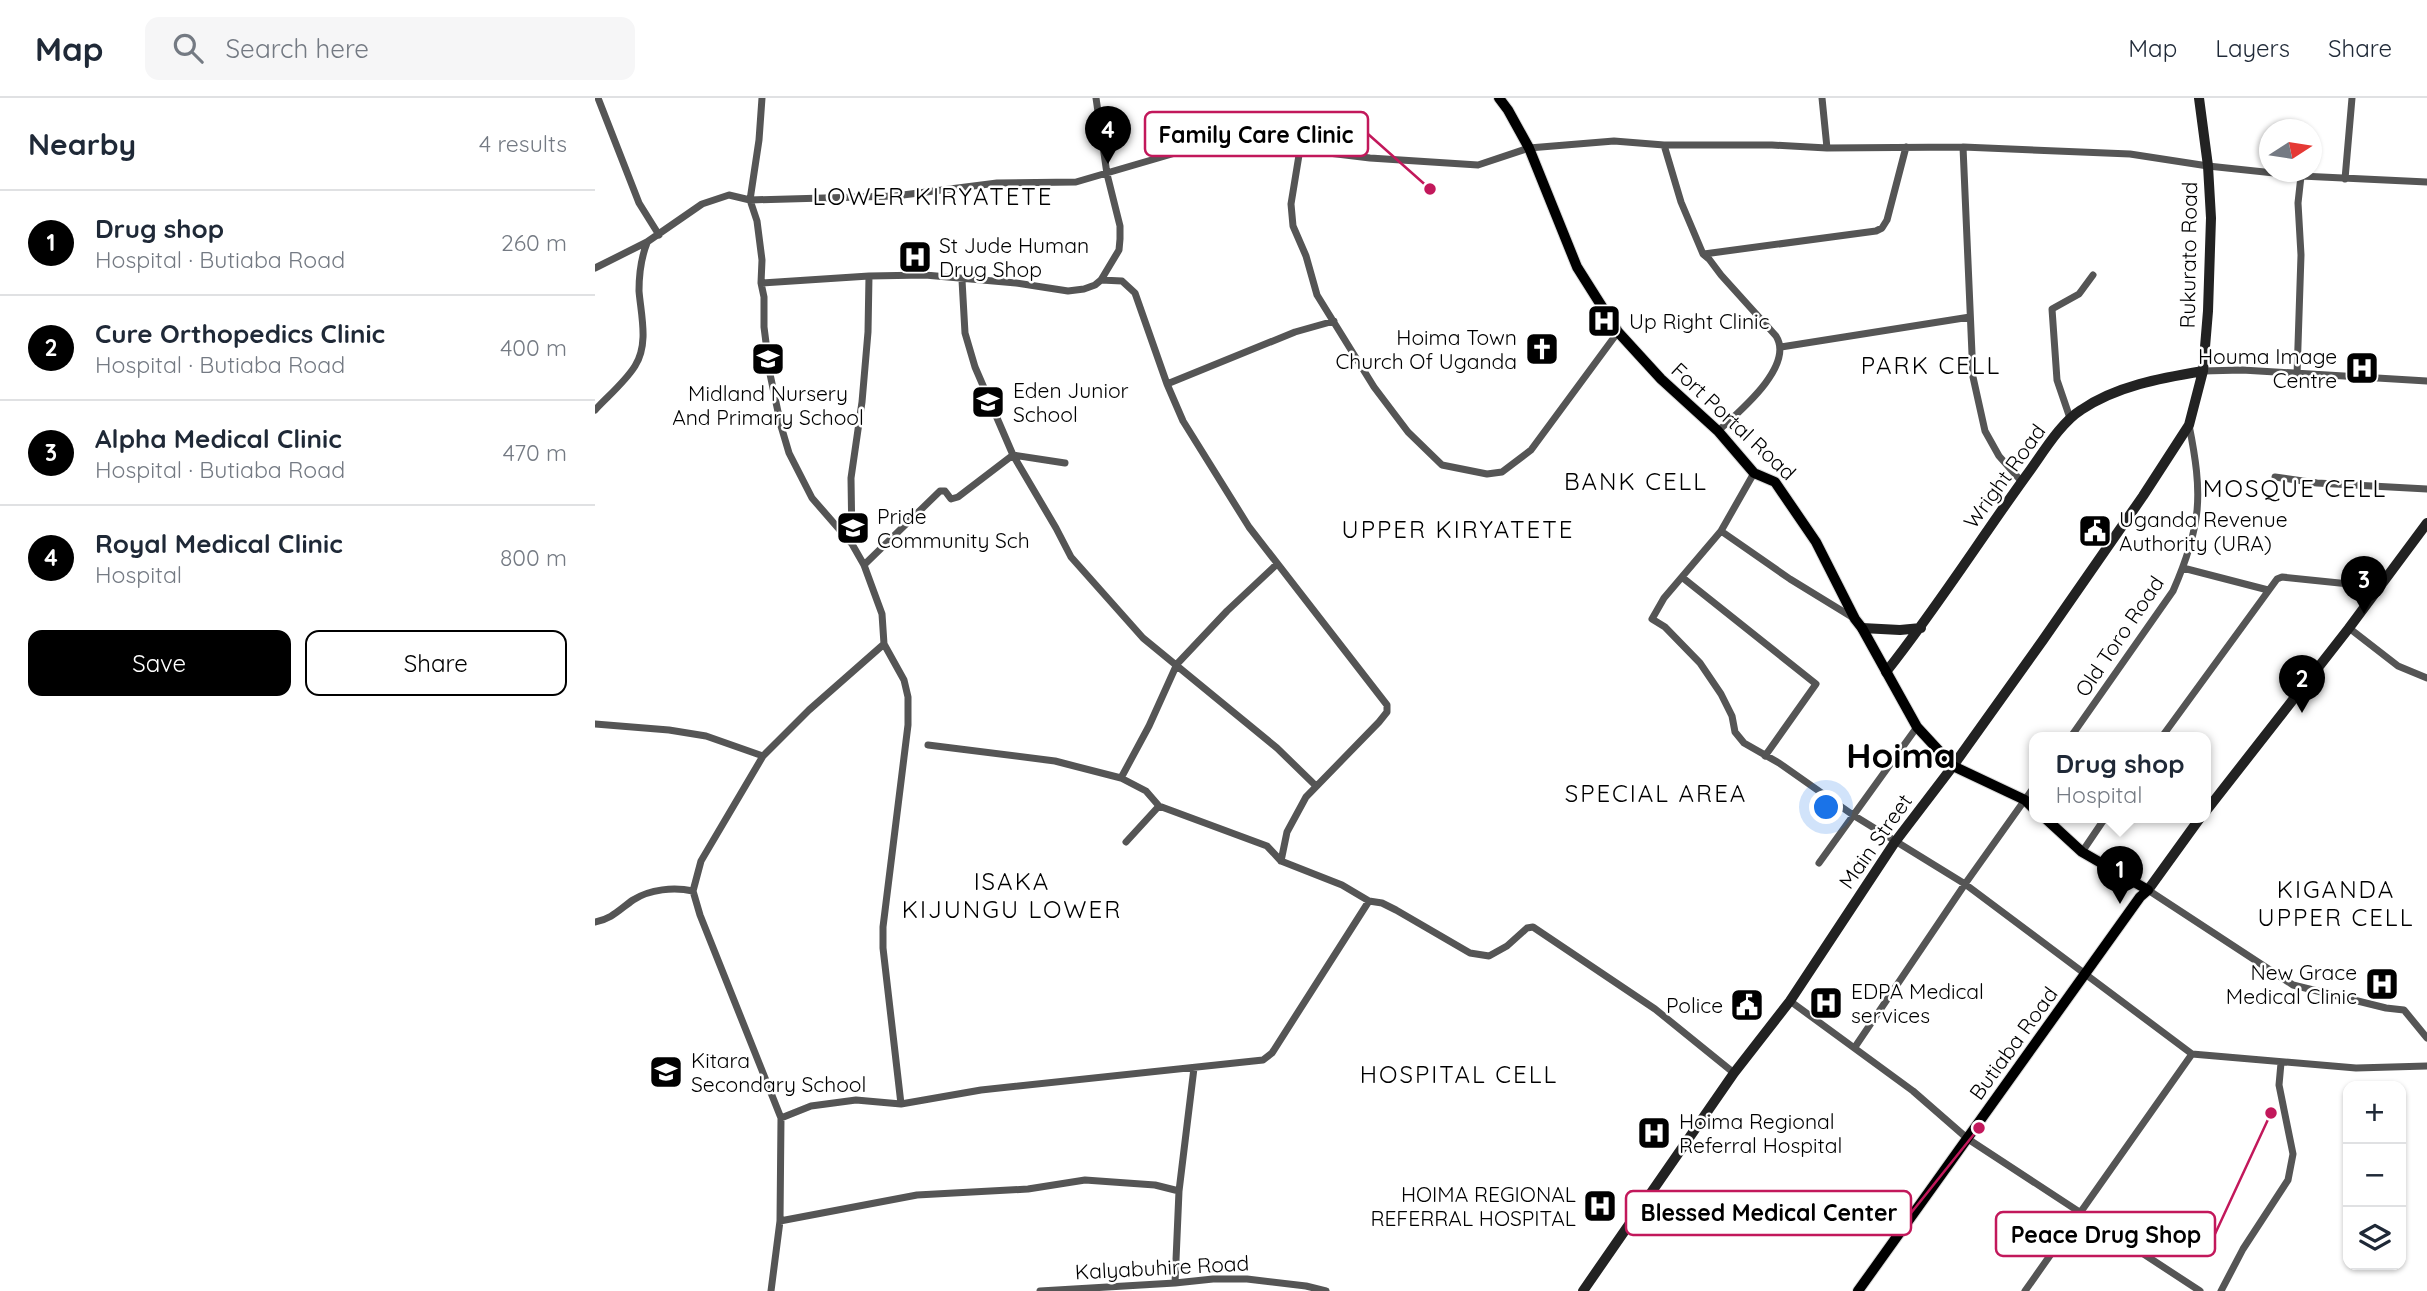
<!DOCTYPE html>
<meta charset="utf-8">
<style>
body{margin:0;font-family:Quicksand,sans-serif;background:#f6f6f7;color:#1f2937}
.controls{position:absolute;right:21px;bottom:21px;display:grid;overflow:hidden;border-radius:14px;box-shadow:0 2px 5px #0004}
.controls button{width:63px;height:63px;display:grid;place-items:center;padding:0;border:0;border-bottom:2px solid #e0e1e3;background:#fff;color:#1f2937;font:35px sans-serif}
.compass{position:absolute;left:1664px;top:21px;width:63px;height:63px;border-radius:50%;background:#fff;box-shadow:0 2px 5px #0004;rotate:78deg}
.you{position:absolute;left:1232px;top:710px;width:24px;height:24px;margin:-18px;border:5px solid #fff;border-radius:50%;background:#1a73e8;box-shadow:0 0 0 10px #1a73e833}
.badge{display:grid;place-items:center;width:46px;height:46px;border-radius:50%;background:#000;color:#fff;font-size:23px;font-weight:700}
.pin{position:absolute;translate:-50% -58px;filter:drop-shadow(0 2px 4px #0008)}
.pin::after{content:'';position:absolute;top:37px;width:24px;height:21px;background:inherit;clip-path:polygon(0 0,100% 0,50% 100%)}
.popup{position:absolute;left:1434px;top:634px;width:182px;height:91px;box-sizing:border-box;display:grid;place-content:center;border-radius:14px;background:#fff;filter:drop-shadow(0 2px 5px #0005);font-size:23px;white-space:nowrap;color:#747a83}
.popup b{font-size:26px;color:#1f2937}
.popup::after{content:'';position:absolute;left:50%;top:100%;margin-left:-14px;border:14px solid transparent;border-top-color:#fff}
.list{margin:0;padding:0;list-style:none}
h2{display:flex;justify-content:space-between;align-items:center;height:91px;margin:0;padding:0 28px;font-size:30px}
h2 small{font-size:23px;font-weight:400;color:#747a83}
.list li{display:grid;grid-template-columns:46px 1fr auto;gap:21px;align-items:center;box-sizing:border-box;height:105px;padding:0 28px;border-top:2px solid #e0e1e3}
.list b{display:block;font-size:26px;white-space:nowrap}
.list p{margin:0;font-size:23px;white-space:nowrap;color:#747a83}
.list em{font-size:23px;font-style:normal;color:#747a83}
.actions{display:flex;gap:14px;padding:21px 28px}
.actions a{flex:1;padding:16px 0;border:2px solid #000;border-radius:14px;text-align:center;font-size:24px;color:#000}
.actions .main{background:#000;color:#fff}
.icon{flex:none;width:38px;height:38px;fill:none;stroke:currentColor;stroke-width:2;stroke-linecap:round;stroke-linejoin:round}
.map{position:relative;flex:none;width:1832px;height:1193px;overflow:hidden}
header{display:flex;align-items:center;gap:42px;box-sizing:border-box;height:98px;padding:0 35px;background:#fff;border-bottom:2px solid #e0e1e3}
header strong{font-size:33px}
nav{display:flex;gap:38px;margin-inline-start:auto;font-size:24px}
.search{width:490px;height:63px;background:#f6f6f7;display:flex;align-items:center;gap:18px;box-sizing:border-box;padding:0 24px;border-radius:14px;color:#747a83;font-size:26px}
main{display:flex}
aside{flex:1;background:#fff}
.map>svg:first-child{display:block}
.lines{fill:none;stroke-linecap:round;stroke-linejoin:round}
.primary-casing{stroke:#dbdbdb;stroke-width:12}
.street{stroke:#555;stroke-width:7}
.secondary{stroke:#222;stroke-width:10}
.primary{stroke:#000;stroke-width:10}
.labels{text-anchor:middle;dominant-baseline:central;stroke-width:5;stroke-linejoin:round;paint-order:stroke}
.poi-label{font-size:21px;fill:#000;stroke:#fff;text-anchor:start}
.street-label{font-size:21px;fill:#000;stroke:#fff}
.quarter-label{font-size:24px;letter-spacing:2px;fill:#000;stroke:#fff}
.town-label{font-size:35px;font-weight:bold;fill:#000;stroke:#fff}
.leader{fill:none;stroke:#c2185b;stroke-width:2.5}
.callout-dot{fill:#c2185b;stroke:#fff;stroke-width:2.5}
.callout{fill:#fff;stroke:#c2185b;stroke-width:2.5}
.callout-label{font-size:23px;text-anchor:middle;font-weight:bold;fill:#000}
</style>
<header>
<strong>Map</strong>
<div class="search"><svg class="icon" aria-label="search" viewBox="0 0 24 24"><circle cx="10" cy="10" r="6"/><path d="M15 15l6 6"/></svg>Search here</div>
<nav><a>Map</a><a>Layers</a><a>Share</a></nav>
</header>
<main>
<aside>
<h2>Nearby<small>4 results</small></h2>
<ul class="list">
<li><span class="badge">1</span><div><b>Drug shop</b><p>Hospital · Butiaba Road</p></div><em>260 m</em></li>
<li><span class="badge">2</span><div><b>Cure Orthopedics Clinic</b><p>Hospital · Butiaba Road</p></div><em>400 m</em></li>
<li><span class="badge">3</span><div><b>Alpha Medical Clinic</b><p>Hospital · Butiaba Road</p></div><em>470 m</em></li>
<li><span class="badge">4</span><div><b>Royal Medical Clinic</b><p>Hospital</p></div><em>800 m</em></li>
</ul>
<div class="actions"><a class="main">Save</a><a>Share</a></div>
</aside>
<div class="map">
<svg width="1832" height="1193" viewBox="0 0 1832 1193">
<rect width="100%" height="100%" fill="#fff"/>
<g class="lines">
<defs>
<path id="primary" d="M904,0L913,12L934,50L982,169L1023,234L1066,281L1123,333L1159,375L1180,384L1221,444L1260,521L1267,530L1322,629L1358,668L1430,702L1439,711
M1263,1193L1545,799L1553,792L1487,754L1450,720"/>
</defs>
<use href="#primary" class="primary-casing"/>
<path class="street" d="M3,0L44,105L64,137
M167,0L164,42L155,102L162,123L167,162L166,185L169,199V229L175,276L186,328L194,355L217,400L257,446L269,467L287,516L289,546L309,582L313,599V627L288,829V850L306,1006
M1227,0L1232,50
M1069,47L1086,104L1108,156L1114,161L1126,177L1181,238C1200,268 1144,314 1123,333
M1368,49L1378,279L1390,333L1404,358L1427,384
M705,51L696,106L698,128L711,158L722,197L779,289L813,334L847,367L892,376L907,374L936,352L1023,234
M1750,81L1757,0
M1109,156L1281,133L1287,130L1292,122L1311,49
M0,170L52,144L107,106L134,97L155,102L300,98L402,85L481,84L594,51L659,46L775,60L883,67L934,50L1019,43L1069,47H1177L1232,50L1368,49L1535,56L1613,68L1706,78L1832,84
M367,182L370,235L380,269L418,357L461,430L476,459L548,540L682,650L720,687
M506,182L527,183L540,195L572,286L588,323L654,429L792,607V614L784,624L711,699L692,734L686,763
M166,185L274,178L330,177L421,185L473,193L489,191L500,187L506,182L524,152L525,141V128L512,76L501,0
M1186,249L1375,219
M1608,273L1647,272L1832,283
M1702,277L1706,157L1703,105L1706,78
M572,286L700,234L739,223
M0,312C13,298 30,284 40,268C54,246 46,217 44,193C44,177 46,160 52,145
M1475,320L1462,282L1457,211L1484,196L1498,177
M1159,375L1126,433L1069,500L1057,521L1070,529L1105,565L1126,596L1137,618L1140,634L1149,645L1184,665L1258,717L1370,786L1597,956L1761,970L1832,968
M1680,379L1722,385L1832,391
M1126,433L1195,481L1257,519
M257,445L256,380L267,304L273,234L274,178
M269,467L345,393H350L356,401L363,399L418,357L470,365
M1588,470L1673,492
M1088,480L1221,586L1170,658
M1754,530L1803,568L1832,580
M0,626L74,632L111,638L168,658
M1475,640L1578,493C1607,427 1608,397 1594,327
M1566,640L1682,481L1687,479L1764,487L1782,493
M333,647L460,663L526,680L551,693L564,708L672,748L686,763L747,787L774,803L787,805L801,812L875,855L894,858L912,848L932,830L938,829L1060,911L1139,975
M526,680L554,628L582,566L632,513L682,466
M531,744L564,708
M1487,754L1510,720
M1224,765L1322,629
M1553,792L1698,887L1791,910L1809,912L1832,940
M0,824C17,821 25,811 38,802C55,791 79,789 98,793
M1195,903L1318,993L1373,1041L1605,1193
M1260,949L1370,786L1439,689
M186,1020L216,1008L261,1002L306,1006L386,992L668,962L677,955L774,803
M185,1123L322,1097L433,1091L490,1082L560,1087L584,1093
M580,1185L584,1093L599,970
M176,1193L185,1123L186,1020L105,817L98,793L106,763L168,658L214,612L289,546
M445,1193L580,1185L618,1181H652L711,1188L731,1193
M1430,1193L1597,956
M1626,1193L1648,1151L1693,1082L1698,1056L1684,987L1686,965"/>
<path class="secondary" d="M1267,530L1305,532L1326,530
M1291,574C1341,511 1384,443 1431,378C1446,358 1465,325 1486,312C1521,288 1566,280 1608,273
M1611,713L1754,530L1832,425
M1553,792L1605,720
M988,1193L1139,975L1195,903L1300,744L1358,668L1448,542L1548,398L1594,327L1608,273L1613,213L1616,120L1613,68L1604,0"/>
<use href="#primary" class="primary"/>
</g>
<defs>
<symbol id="hospital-square" viewBox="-11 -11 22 22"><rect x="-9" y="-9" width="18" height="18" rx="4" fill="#000" stroke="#fff"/><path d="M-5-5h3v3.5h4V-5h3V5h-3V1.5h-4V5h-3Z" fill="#fff"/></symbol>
<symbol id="church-square" viewBox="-11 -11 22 22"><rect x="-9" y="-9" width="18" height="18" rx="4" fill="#000" stroke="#fff"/><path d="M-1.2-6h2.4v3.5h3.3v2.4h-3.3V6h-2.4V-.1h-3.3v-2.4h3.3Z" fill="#fff"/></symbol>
<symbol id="school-square" viewBox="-11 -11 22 22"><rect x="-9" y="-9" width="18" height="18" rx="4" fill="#000" stroke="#fff"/><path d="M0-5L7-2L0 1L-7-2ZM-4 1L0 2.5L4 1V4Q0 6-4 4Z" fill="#fff"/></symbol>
<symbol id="civic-square" viewBox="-11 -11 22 22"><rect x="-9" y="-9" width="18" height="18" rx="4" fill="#000" stroke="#fff"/><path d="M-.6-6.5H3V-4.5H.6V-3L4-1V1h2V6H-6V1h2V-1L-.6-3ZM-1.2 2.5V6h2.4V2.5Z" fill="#fff"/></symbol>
</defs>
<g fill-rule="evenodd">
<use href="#hospital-square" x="301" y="140" width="38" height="38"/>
<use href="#hospital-square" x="990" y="204" width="38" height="38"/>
<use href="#church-square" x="928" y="232" width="38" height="38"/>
<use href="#school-square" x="154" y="242" width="38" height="38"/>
<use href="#hospital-square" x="1748" y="251" width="38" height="38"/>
<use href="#school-square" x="374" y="285" width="38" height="38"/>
<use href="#school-square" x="239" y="411" width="38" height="38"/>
<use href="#civic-square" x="1481" y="414" width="38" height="38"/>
<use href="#hospital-square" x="1768" y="867" width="38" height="38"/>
<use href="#hospital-square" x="1212" y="886" width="38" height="38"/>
<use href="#civic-square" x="1133" y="888" width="38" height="38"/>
<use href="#school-square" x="52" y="955" width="38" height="38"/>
<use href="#hospital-square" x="1040" y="1016" width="38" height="38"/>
<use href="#hospital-square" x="986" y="1089" width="38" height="38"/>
</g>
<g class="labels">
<g class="poi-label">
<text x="344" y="147">St Jude Human<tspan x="344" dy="24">Drug Shop</tspan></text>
<text x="1034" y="223">Up Right Clinic</text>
<text x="922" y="239" text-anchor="end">Hoima Town<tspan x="922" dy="24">Church Of Uganda</tspan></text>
<text x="1742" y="258" text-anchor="end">Houma Image<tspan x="1742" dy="24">Centre</tspan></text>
<text x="418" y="292">Eden Junior<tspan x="418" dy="24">School</tspan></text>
<text x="173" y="295" text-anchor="middle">Midland Nursery<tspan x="173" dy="24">And Primary School</tspan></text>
<text x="282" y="418">Pride<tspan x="282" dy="24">Community Sch</tspan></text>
<text x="1524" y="421">Uganda Revenue<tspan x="1524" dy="24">Authority (URA)</tspan></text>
<text x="1762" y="874" text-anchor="end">New Grace<tspan x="1762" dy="24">Medical Clinic</tspan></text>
<text x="1256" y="893">EDPA Medical<tspan x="1256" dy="24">services</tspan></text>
<text x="1128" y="907" text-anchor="end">Police</text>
<text x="96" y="962">Kitara<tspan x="96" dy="24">Secondary School</tspan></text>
<text x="1084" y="1023">Hoima Regional<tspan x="1084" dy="24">Referral Hospital</tspan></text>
<text x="981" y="1096" text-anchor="end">HOIMA REGIONAL<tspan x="981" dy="24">REFERRAL HOSPITAL</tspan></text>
</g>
<g class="street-label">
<text transform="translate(1593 157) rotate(-89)">Rukurato Road</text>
<text transform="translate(1139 323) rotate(43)">Fort Portal Road</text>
<text transform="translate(1409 378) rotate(-54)">Wright Road</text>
<text transform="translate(1524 538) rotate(-56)">Old Toro Road</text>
<text transform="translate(1280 743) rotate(-55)">Main Street</text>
<text transform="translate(1418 945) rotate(-54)">Butiaba Road</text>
<text transform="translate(567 1169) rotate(-3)">Kalyabuhire Road</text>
</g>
<g class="quarter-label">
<text x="338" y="98">LOWER KIRYATETE</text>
<text x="1336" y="267">PARK CELL</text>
<text x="1041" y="383">BANK CELL</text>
<text x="1700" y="390">MOSQUE CELL</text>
<text x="863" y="431">UPPER KIRYATETE</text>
<text x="1061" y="695">SPECIAL AREA</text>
<text x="417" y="783">ISAKA<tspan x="417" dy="28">KIJUNGU LOWER</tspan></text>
<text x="1741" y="791">KIGANDA<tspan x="1741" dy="28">UPPER CELL</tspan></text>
<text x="864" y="976">HOSPITAL CELL</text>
</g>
<g class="town-label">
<text x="1306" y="657">Hoima</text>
</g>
</g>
<path class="leader" d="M835 91L773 36M1384 1030L1316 1115M1676 1015L1620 1136"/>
<g class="callout-dot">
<circle cx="835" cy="91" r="7"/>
<circle cx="1384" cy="1030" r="7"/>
<circle cx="1676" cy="1015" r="7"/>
</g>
<g class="callout">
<rect x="550" y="14" width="223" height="44" rx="7"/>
<rect x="1031" y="1093" width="285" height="44" rx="7"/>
<rect x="1401" y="1114" width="219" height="44" rx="7"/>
</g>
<g class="callout-label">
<text x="661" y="45">Family Care Clinic</text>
<text x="1174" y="1123">Blessed Medical Center</text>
<text x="1511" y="1145">Peace Drug Shop</text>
</g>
</svg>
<div class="controls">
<button>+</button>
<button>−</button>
<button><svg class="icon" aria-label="layers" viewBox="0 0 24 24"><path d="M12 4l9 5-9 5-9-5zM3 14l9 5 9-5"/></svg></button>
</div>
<svg class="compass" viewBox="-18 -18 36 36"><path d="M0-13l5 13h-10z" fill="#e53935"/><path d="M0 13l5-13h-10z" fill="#747a83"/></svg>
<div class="you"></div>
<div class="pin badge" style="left:1525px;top:806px">1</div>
<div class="popup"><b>Drug shop</b>Hospital</div>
<div class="pin badge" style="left:1707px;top:615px">2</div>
<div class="pin badge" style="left:1769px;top:516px">3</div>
<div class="pin badge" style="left:513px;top:66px">4</div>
</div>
</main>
